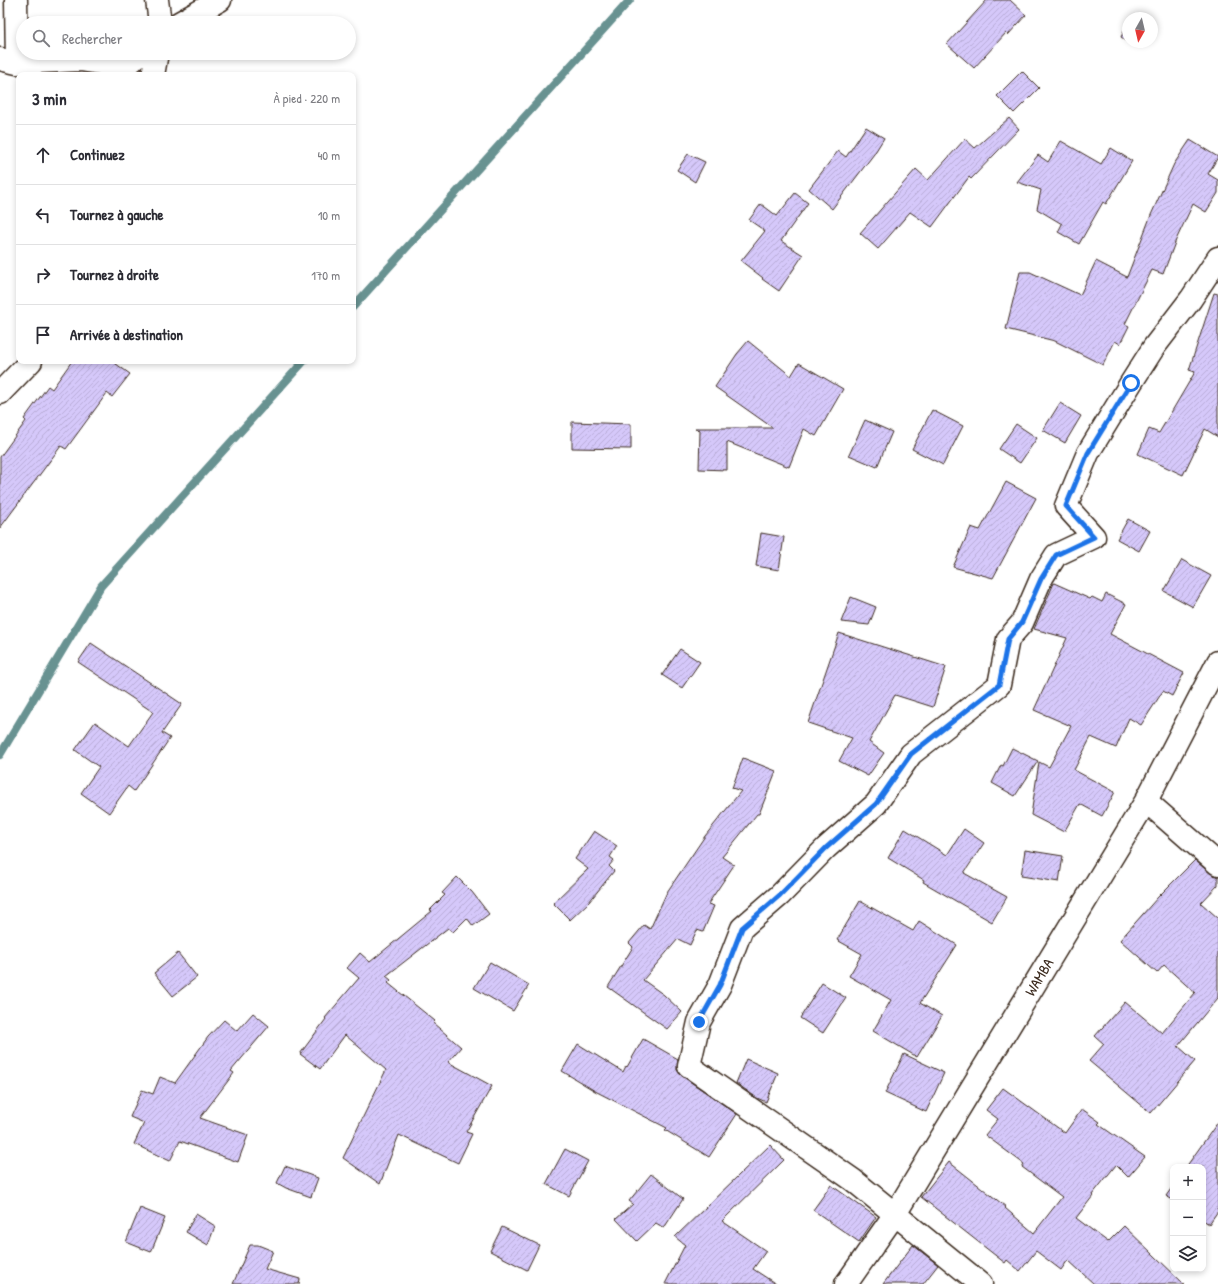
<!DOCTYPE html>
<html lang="fr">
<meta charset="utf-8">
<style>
body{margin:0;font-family:"Patrick Hand",sans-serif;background:#f7f7f7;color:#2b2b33}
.controls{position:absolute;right:12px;bottom:12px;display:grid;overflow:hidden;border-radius:8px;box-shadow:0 2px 6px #0003}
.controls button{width:36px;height:36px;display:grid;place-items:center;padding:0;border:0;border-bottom:1px solid #e1e1e2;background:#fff;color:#2b2b33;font:20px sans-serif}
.compass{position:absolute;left:1122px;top:12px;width:36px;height:36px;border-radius:50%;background:#fff;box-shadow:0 2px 6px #0003;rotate:188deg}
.stop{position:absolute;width:12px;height:12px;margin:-9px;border:3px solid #1a73e8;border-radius:50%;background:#fff}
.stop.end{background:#1a73e8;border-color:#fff;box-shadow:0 1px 4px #0008}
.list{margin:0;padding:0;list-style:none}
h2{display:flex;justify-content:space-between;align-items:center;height:52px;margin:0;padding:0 16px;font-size:17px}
h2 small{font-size:13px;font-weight:400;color:#7c7c81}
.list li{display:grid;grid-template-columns:26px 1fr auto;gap:12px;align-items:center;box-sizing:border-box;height:60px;padding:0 16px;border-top:1px solid #e1e1e2}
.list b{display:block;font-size:15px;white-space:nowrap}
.list em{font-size:13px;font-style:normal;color:#7c7c81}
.icon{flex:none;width:22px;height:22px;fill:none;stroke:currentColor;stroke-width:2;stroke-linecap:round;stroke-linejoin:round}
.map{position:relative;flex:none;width:1218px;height:1284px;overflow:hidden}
.search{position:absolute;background:#fff;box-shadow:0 2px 6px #0003;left:16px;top:16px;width:340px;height:44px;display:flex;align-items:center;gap:10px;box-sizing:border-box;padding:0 14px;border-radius:22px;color:#7c7c81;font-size:15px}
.panel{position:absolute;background:#fff;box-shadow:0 2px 6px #0003;left:16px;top:72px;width:340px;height:292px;border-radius:8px}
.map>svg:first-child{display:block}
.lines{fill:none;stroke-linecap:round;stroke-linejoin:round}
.stream{stroke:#689291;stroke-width:8}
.building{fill:url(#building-hatch);stroke:#3b2a1e}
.minor-casing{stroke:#3b2a1e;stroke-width:25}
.minor{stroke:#fff;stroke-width:22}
.route{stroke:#1a73e8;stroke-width:5}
.labels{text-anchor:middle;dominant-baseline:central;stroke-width:3.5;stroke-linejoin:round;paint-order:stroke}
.street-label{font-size:15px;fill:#3b2a1e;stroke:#fff}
</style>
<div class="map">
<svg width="1218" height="1284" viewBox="0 0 1218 1284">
<defs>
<pattern id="building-hatch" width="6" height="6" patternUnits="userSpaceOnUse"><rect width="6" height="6" fill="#d5c8fa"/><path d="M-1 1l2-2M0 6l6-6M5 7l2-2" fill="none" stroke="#b8acd6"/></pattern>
</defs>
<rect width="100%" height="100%" fill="#fff"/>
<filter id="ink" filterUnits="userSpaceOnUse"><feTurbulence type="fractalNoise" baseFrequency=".025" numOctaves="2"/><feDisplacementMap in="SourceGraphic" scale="8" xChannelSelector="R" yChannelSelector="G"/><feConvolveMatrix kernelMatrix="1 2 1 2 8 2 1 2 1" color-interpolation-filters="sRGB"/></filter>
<g filter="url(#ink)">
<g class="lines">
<path class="stream" d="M353,307L630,0
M0,755L101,586L304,361"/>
</g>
<path class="building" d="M987,0H1010L1026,15L1008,35L1006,33L974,68L947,44Z
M1128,23V42L1121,37Z
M1022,71L1039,88L1014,113L997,96Z
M1009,118L1019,129L971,179L969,177L932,227L910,212L878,249L860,233L916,169L928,180L965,139L975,148Z
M866,127L884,138L874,154L832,209L809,189L838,151L846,157Z
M1190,140L1218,157L1208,174L1218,180V193L1206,212L1193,204L1176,240L1163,274L1152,270L1125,324L1129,326L1120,344L1115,341L1103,365L1055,341L1006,329L1020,272H1030L1080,295L1096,261L1127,277L1151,215L1174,164Z
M1061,141L1101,164L1111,148L1132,161L1106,204L1103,202L1079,244L1058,232L1062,224L1037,209L1041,190L1017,182L1038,155L1048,162Z
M688,154L705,162L695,182L677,170Z
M795,193L808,203L781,241L803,255L779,291L762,279L763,278L741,261L765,231L749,220L761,204L777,216Z
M1214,293L1218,294V437L1205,429L1183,475L1138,454L1149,429L1159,433L1195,372L1189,370Z
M748,341L791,376L799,363L843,389L816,436L804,429L789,467L727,442V470L699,469L700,431L695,428H773L715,387L737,354Z
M72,361H112L130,374L112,397L107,393L66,449L61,446L0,528V457L26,421L24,419L48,386L52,389Z
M1060,403L1081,416L1065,443L1043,430Z
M932,410L963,426L943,465L912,449Z
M865,420L892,432L877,467L849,455Z
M572,422L631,424V449L572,448Z
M1016,424L1037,438L1020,463L999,449Z
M1006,482L1036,498L993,578L953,567L971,527L980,530Z
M1128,519L1150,531L1139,551L1117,539Z
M761,533L784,537L779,570L756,566Z
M1182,560L1211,576L1193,607L1164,591Z
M1054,583L1090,599L1092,597L1102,602L1106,594L1126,604L1110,634L1184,673L1172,696L1163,691L1141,725L1129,718L1116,748L1091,737L1074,770L1115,792L1102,816L1080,804L1064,832L1031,815L1039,762L1049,767L1071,726L1034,710L1067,638L1034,629Z
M851,597L876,607L869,625L841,622Z
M839,633L946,667L933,707L895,695L869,742L884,753L868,776L839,761L852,738L808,723Z
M91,643L182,704L162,733L170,738L134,791L128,786L109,813L81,793L99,767L75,750L95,722L129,746L153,712L78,662Z
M680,649L700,662L682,688L662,675Z
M1012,748L1038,761L1015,796L992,783L1001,765L1003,766Z
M743,758L776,771L759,814H757L722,857L734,865L708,904L714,906L703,932L697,930L690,945L678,939L643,980L664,995L682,1012L667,1029L608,987L633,947L629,943L644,925L650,929L667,892L705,836L741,791L732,788Z
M905,829L947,855L964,829L984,843L964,873L1007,897L992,922L923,882L924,880L888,858Z
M594,831L617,846L610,857L614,860L609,866L614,871L589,902L570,920L553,903L588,869L575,859Z
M1025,850L1063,856L1059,882L1021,876Z
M1195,860L1210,873L1218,876V885L1201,903L1218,918V998L1178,1046L1195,1061L1151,1113L1089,1061L1104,1044L1095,1036L1125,1002L1162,1033L1195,993L1164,965L1157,973L1120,940L1158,897Z
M457,877L472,892L489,914L473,926L467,918L453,932L448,928L386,976L391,980L388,983L435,1021L433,1023L461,1047L448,1062L492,1086L466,1132L472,1134L458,1163L399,1135L380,1184L343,1158L386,1070L345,1035L320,1069L300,1054L326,1019L325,1018L359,978L347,968L360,953L370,962L432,911L430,910L445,895L442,893Z
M860,901L913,931L919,921L957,945L920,1003L942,1016L917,1057L873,1031L891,1000L849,976L862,954L837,940Z
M178,953L197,977L173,996L154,973Z
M490,962L529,985L513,1011L474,988Z
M822,983L846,998L823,1033L800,1018Z
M253,1013L269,1026L231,1071L234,1073L200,1118L248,1135L238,1162L180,1141L170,1161L134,1144L144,1123L130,1117L142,1090L153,1094L160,1077L175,1083L208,1037L224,1020L237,1031Z
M643,1039L678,1059L677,1070L682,1076L737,1114L709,1157L665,1130L667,1128L595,1091L562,1071L578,1044L623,1072L626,1066L627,1067Z
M904,1054L944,1073L926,1112L885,1093Z
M746,1059L778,1073L766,1102L757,1098L736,1083Z
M1003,1088L1065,1133L1082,1109L1100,1122L1098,1124L1145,1157L1128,1177L1116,1165L1092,1195L1093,1196L1076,1218L1108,1242L1124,1226L1184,1284H1094L1068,1260L1061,1270L1036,1251L1020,1271L1007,1260L1005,1263L921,1197L949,1162L1006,1207L1005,1208L1034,1233L1062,1197L1022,1167L1024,1164L985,1135L998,1119L986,1110Z
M1218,1122V1211L1209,1224L1203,1220V1167H1186Z
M770,1145L784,1160L722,1221L766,1251L753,1269L776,1284H665L685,1245L675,1237Z
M565,1149L588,1161L569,1196L546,1184Z
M285,1166L318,1178L311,1197L286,1188L277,1183Z
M651,1174L683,1199L664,1228L656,1223L637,1241L616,1219L633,1204L629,1201Z
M831,1185L876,1217L859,1242L813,1210Z
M1173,1186V1200L1166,1196Z
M140,1208L165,1218L151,1252L126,1242Z
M196,1214L215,1226L208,1245L186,1232Z
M502,1227L539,1245L527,1270L490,1251Z
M250,1245H258L273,1251L265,1269L300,1279L299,1284H233Z
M913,1245L938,1265L923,1284H883Z"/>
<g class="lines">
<defs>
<path id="minor" d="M16,0L17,63
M157,0L160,23
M179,23L220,0
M0,59L17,63L80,60L106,64L132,61L140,53
M153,75L157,53
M0,393L31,361
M1146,801L1218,864
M846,1284L895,1214L1146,801L1218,662
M981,1284L853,1180L689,1066L699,1022L720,985L742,928L780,895L826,848L876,804L911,754L999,685L1008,639L1022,623L1041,579L1056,555L1094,537L1066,506L1088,453L1131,383L1154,347L1191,299L1218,258"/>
</defs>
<use href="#minor" class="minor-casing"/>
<use href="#minor" class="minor"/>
</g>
</g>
<g class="lines" filter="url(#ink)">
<path class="route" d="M699,1022L720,985L742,928L780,895L826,848L876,804L911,754L999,685L1008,639L1022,622L1041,579L1056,555L1094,537L1066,506L1088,453L1131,383"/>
</g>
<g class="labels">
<g class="street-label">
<text transform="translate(1039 977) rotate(-59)">WAMBA</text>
</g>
</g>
</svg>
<div class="controls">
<button>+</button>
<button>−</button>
<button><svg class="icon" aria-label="layers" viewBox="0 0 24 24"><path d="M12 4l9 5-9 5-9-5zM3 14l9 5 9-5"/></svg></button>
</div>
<svg class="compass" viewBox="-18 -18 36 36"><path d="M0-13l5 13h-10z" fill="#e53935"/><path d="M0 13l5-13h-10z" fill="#7c7c81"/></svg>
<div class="stop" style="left:1131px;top:383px"></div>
<div class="stop end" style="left:699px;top:1022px"></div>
<div class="search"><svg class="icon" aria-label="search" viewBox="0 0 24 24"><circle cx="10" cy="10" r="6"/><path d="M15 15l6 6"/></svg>Rechercher</div>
<section class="panel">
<h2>3 min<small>À pied · 220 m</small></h2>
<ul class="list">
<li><svg class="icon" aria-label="ahead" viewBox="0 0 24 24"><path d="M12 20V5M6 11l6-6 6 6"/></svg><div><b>Continuez</b></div><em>40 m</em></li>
<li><svg class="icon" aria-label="left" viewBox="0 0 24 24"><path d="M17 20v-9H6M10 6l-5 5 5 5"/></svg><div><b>Tournez à gauche</b></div><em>10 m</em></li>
<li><svg class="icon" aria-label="right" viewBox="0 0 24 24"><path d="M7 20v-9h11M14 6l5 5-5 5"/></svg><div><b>Tournez à droite</b></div><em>170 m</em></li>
<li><svg class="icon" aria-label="arrive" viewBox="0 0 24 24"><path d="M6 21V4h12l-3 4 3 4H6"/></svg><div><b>Arrivée à destination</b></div></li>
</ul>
</section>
</div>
